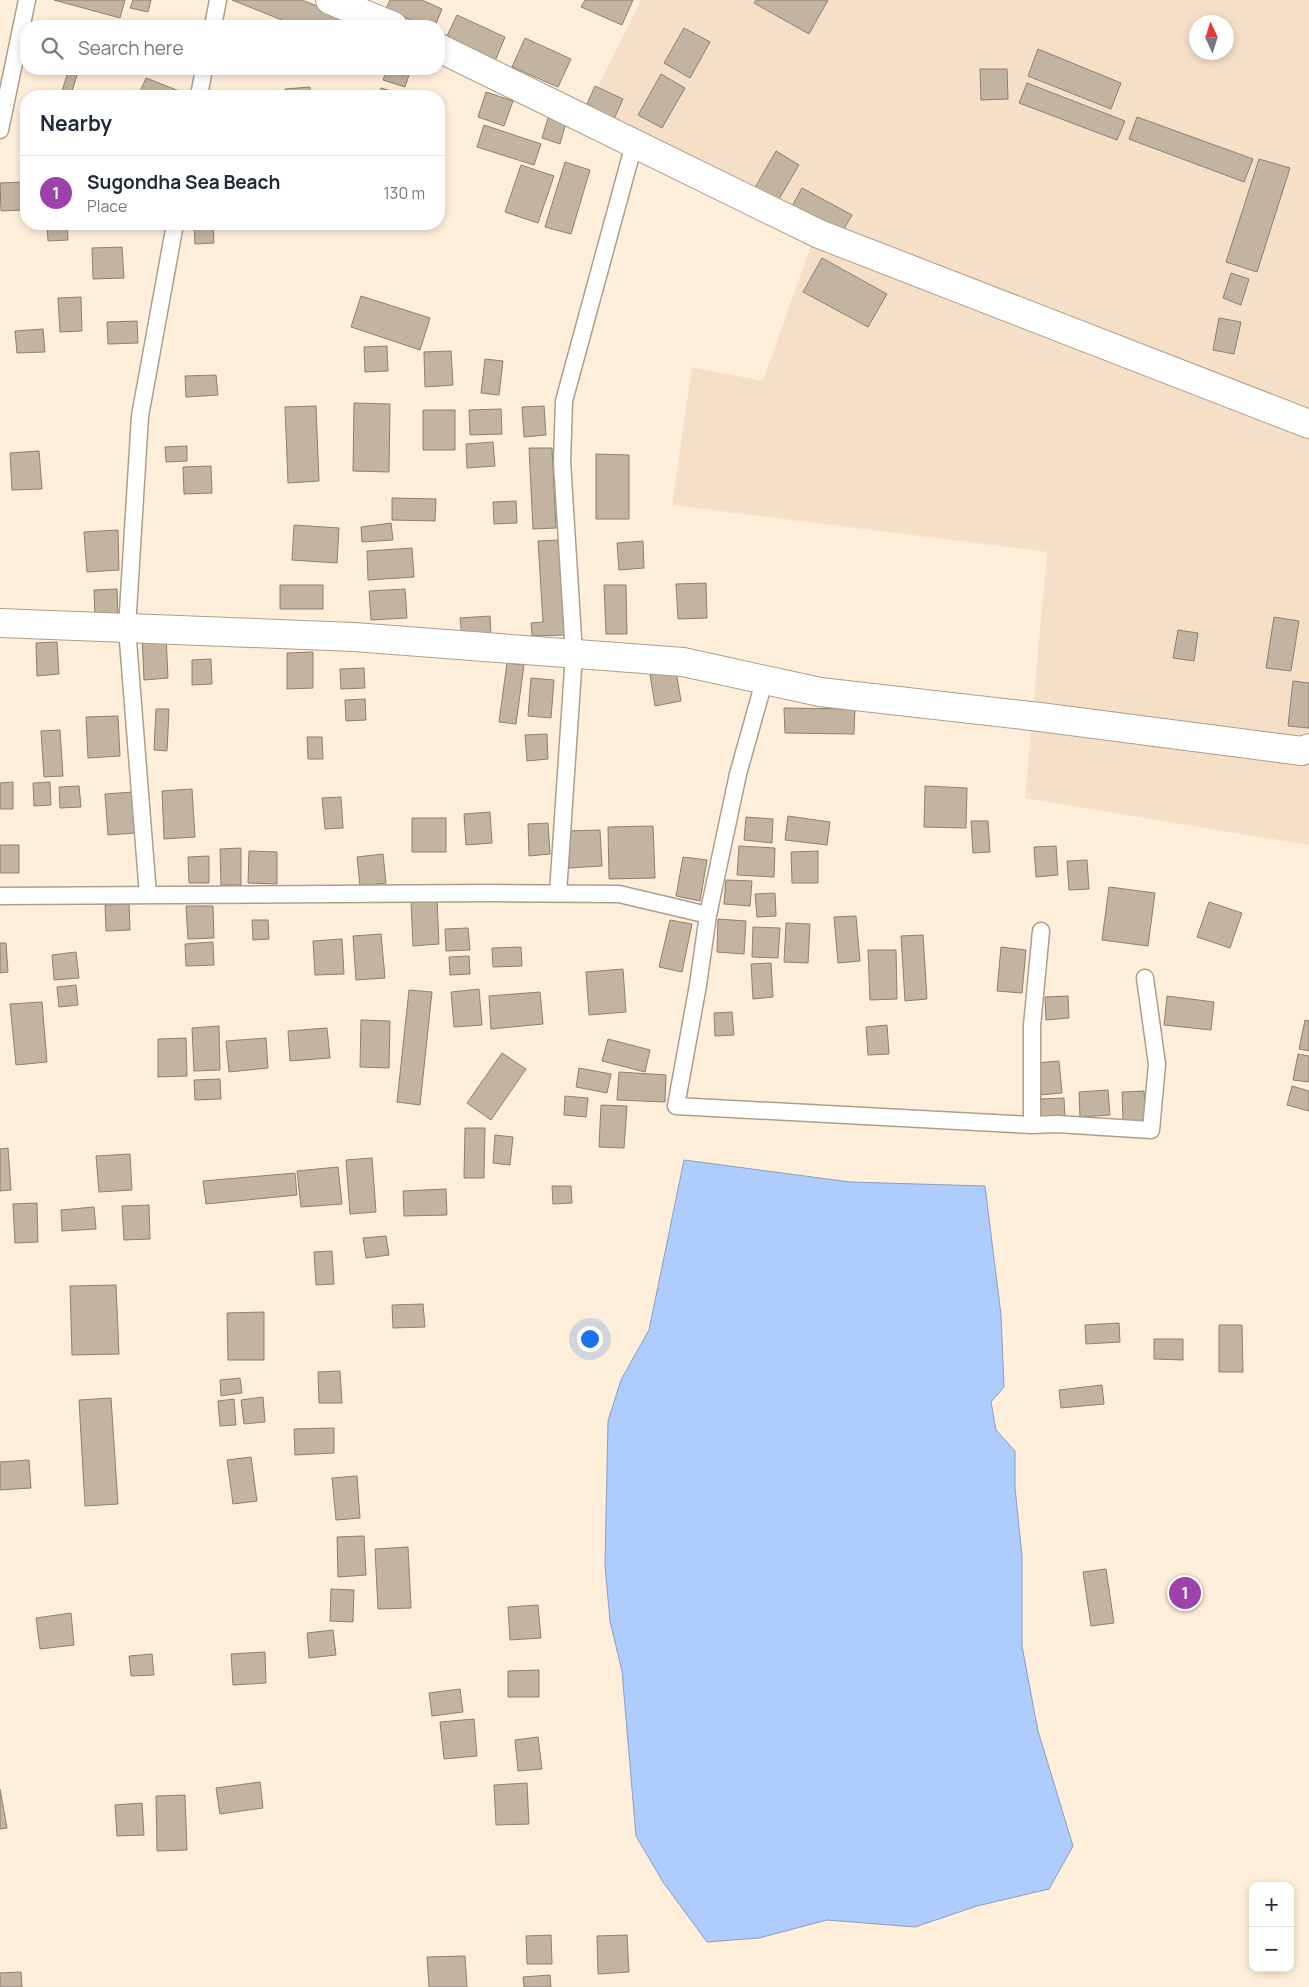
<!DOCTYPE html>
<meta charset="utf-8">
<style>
body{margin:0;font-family:Manrope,sans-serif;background:#f2f2f3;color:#1f2937}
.controls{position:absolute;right:15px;bottom:15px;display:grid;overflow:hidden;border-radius:10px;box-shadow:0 2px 8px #0003}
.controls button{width:45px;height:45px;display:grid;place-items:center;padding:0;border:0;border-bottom:1px solid #e0e1e3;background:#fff;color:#1f2937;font:25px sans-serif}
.compass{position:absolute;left:1189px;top:15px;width:45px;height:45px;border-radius:50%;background:#fff;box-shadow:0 2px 8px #0003;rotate:356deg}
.you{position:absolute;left:589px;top:1338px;width:18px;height:18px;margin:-12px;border:4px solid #fff;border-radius:50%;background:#1a73e8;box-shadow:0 0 0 8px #1a73e833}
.badge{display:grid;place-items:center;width:32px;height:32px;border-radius:50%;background:#9d41ab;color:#fff;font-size:16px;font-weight:700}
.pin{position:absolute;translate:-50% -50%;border:2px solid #fff;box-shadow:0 1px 5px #0006}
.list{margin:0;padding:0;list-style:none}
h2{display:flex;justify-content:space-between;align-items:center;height:65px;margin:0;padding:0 20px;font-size:21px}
h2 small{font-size:16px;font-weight:400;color:#747a83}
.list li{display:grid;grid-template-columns:32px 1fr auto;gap:15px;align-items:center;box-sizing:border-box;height:75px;padding:0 20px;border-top:1px solid #e0e1e3}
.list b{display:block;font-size:19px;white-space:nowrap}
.list p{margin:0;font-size:16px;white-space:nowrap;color:#747a83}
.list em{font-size:16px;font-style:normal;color:#747a83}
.icon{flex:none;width:28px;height:28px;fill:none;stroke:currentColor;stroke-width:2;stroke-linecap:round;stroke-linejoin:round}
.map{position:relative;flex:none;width:1309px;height:1987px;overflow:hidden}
.search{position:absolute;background:#fff;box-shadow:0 2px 8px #0003;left:20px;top:20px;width:425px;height:55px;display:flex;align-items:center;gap:12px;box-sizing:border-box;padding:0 18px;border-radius:20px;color:#747a83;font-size:19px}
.panel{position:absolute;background:#fff;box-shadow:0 2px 8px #0003;left:20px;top:90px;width:425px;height:140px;border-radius:20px}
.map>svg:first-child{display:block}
.built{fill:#f5dfc7;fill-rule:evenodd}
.water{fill:#aeccfd;stroke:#8b9ebe}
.building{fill:#c3b3a1;stroke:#8e7f6e}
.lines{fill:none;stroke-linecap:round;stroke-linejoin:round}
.service-casing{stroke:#ad9e8c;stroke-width:19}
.minor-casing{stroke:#ad9e8c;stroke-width:30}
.service{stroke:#fff;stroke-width:16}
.minor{stroke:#fff;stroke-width:28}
</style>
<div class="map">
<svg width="1309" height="1987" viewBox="0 0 1309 1987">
<rect width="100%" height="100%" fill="#ffeeda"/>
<path class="built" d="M641,0H1309V845L1025,798L1047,552L672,505L692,367L763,381L816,231L582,118ZM1196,22H1226V52H1196Z"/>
<path class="water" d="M684,1160L850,1182L985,1186L1001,1315L1004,1387L991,1402L996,1430L1015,1451V1488L1022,1556V1646L1038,1731L1073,1846L1049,1889L977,1906L915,1927L827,1920L759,1938L707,1942L663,1882L636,1836L622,1671L610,1621L605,1565L608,1421L621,1380L649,1330Z"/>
<path class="building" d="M54,0H125L120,18Z
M133,0H151L148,12L130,8Z
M232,0H302L362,24L361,26H297Z
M390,0H422L442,9L435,26H424L386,9Z
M585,0H633L622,25L581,7Z
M756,0H828L809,34L754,3Z
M457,15L505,37L495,61L446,38Z
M684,28L710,42L690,78L664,63Z
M525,38L571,59L558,87L512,67Z
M1038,49L1121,83L1111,109L1028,76Z
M69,69H79L71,94L62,91Z
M387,69H411L405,87L383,80Z
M980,69H1007L1008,99L981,100Z
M661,74L685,88L662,128L638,115Z
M146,78L187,94V96H138Z
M1027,83L1125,121L1117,140L1019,103Z
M595,86L623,99L614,119L586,106Z
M310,87V96H286L285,89Z
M381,88L404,95V96H378Z
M486,92L513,101L504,126L478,117Z
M1137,117L1253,159L1244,182L1129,139Z
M548,118L566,123L560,144L542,138Z
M484,125L541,144L534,165L477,147Z
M776,151L799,165L776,204L753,191Z
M1259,159L1290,168L1257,272L1226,262Z
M565,162L590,170L571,234L545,227Z
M521,165L554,176L538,223L505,212Z
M23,182L24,210L1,211L0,183Z
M802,188L852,215L840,236L791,208Z
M47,224H67L68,240L48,241Z
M194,224H213L214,243L195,244Z
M122,247L124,278L93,279L92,248Z
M822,258L887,294L868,327L803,292Z
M1231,273L1249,279L1241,305L1223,298Z
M361,296L430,318L420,350L351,327Z
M81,297L82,331L60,332L58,298Z
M1219,318L1241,322L1234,354L1213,350Z
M137,321L138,343L108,344L107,322Z
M43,329L45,352L17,353L15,331Z
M387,346L388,371L365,372L364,347Z
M451,351L453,385L425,387L424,352Z
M485,359L503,361L499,395L481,393Z
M216,375L218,395L186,397L185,376Z
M354,403L390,404L389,472L353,471Z
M316,406L319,481L288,483L285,407Z
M544,406L546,435L524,437L522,407Z
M501,409L502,434L470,435L469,410Z
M423,410H455V450H423Z
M493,442L495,466L467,468L466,444Z
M187,446V461L166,462L165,447Z
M529,448H552L556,528L533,529Z
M39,451L42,489L12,490L10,453Z
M596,454L629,455V519H596Z
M211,466L212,493L184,494L183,467Z
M392,498L436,499L435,521L392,520Z
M516,501L517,523L494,524L493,502Z
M391,523L393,540L362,542L361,527Z
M294,525L339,528L337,563L292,560Z
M118,530L119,570L87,572L84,532Z
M559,540L564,635L532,636L531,623L543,622L538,541Z
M643,541L644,568L619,570L617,543Z
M412,548L414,577L368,580L367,551Z
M706,583L707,618L678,619L676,584Z
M280,585H323V609H280Z
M604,585H626L627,634H606Z
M117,589L118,615L95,616L94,590Z
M405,589L407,618L371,620L369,591Z
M490,616L491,636L462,637L460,618Z
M1274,617L1299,621L1291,671L1266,668Z
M1178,630L1198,633L1194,661L1173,658Z
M166,635L168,678L144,680L142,636Z
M57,642L59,674L37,676L36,643Z
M313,652V688L287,689V653Z
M211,659L212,684L192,685V660Z
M507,663L524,665L516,724L499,722Z
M364,668L365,688L341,689L340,669Z
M676,671L681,701L655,706L650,675Z
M531,678L554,680L551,718L528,716Z
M1293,681L1309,683V728L1288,726Z
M365,699L366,720L346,721L345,700Z
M784,708L855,709L854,734L785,733Z
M156,709H169L167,751L154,750Z
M118,716L120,756L88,758L86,717Z
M60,730L63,776L44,777L41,731Z
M547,734L548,759L527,761L525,735Z
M307,737H322L323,759H308Z
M13,782V809H0V783Z
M50,782L51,805L34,806L33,783Z
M79,786L81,807L60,808L59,787Z
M925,786L967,788L966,828L924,827Z
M192,789L195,837L164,839L162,791Z
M133,792L136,833L108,835L105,794Z
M341,797L343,828L325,829L322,798Z
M490,812L492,843L466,845L464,814Z
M788,816L830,822L827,845L785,840Z
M746,817L773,819L772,843L744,840Z
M412,818H446V852H412Z
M971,821H988L990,852L973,853Z
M548,823L550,854L529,856L528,824Z
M653,826L655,878L609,879L608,827Z
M600,830L602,866L569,868L567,831Z
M0,845H19V873H0Z
M739,846L775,848L774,877L737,875Z
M1056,846L1058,875L1036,877L1034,847Z
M241,848V885H221L220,849Z
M249,851L277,852V884L248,883Z
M818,851V883H792L791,852Z
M383,854L386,883L360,886L357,857Z
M209,856V883H189L188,857Z
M683,857L707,860L700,901L676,896Z
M1087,860L1089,889L1069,890L1067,861Z
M726,880L752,881L750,906L724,904Z
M1109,887L1155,893L1148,946L1102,940Z
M775,893L776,916L757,917L755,894Z
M437,900L439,944L413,946L411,902Z
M1209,902L1242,913L1230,948L1197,937Z
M129,904L130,930L106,931L105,905Z
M186,906H213L214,938L188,939Z
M856,916L860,961L838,963L834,917Z
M718,919L746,921L744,954L717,952Z
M252,920H268L269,939L253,940Z
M670,920L692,924L682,972L659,967Z
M786,923L810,924L808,963L784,962Z
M753,927L780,928L778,958L752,957Z
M468,928L470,950L446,951L445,929Z
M381,934L385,978L356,980L353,936Z
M923,935L927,999L905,1001L901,936Z
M342,939L344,974L315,975L313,941Z
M213,942L214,965L186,966L185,944Z
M0,943H6L8,972L0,973Z
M521,947L522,966L493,967L492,948Z
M1001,947L1026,950L1022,993L997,991Z
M868,950H896L897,999L870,1000Z
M76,952L79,978L54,980L52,955Z
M469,956L470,974L450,975L449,957Z
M771,963L773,997L753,999L751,964Z
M623,969L626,1012L589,1015L586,972Z
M76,985L78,1005L59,1007L57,987Z
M479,989L482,1025L454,1027L451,992Z
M409,990L432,992L420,1105L397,1102Z
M540,992L543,1024L491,1029L489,996Z
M1068,996L1069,1018L1046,1020L1045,997Z
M1167,996L1214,1002L1211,1030L1164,1025Z
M42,1002L47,1062L16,1065L10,1004Z
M732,1012L734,1035L715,1036L714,1013Z
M361,1020L390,1021L389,1068L360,1067Z
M1305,1020L1309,1021V1051L1299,1049Z
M887,1025L889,1054L868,1055L866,1027Z
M219,1026L220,1070L194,1071L192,1028Z
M327,1028L330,1058L290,1061L288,1031Z
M186,1038L187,1076L158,1077V1039Z
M266,1038L268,1068L229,1072L226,1041Z
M608,1039L650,1050L645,1072L602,1061Z
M502,1053L526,1069L491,1120L467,1103Z
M1298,1054L1309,1056V1082L1293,1080Z
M1059,1061L1062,1093L1039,1095L1037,1063Z
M579,1068L611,1074L607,1093L576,1087Z
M619,1072L666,1075L665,1102L617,1100Z
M220,1079L221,1099L195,1100L194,1080Z
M1292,1086L1309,1091V1111L1287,1105Z
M1108,1090L1110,1115L1080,1117L1079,1092Z
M1144,1091L1146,1120L1123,1121L1122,1092Z
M565,1096L588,1098L586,1117L564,1115Z
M1064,1098L1065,1118L1040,1119L1039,1099Z
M601,1105L627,1106L624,1148L599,1147Z
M465,1128H485L484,1178H464Z
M495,1135L513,1137L510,1165L493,1163Z
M8,1148L11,1190L0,1191V1149Z
M130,1154L132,1190L99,1192L96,1156Z
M372,1158L376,1212L350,1214L346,1160Z
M338,1167L342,1204L301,1207L297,1171Z
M295,1173L297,1195L206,1204L203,1181Z
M552,1186H571L572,1203L553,1204Z
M446,1189L447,1215L404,1216L403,1191Z
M37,1203L38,1242L15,1243L13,1204Z
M149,1205L150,1239L124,1240L122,1206Z
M94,1207L96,1229L62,1231L61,1210Z
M386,1236L389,1255L366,1258L363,1238Z
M332,1251L334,1284L316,1285L314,1252Z
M116,1285L119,1354L72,1355L70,1286Z
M423,1304L425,1327L393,1328L392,1305Z
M264,1312V1360H228L227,1313Z
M1119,1323L1120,1342L1086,1344L1085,1325Z
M1219,1325H1242L1243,1372H1219Z
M1154,1339H1183V1360L1154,1359Z
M340,1371L342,1403H319L318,1372Z
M240,1378L242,1393L221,1396L220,1380Z
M1102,1385L1104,1404L1061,1408L1059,1390Z
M263,1397L265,1422L244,1424L241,1400Z
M111,1398L118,1504L85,1506L79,1400Z
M234,1399L236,1425L220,1426L218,1401Z
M334,1428V1453L295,1455L294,1429Z
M251,1457L257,1501L233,1504L227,1460Z
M29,1460L31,1488L0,1490V1462Z
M357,1476L360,1518L336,1520L332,1478Z
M364,1536L366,1575L338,1577L337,1537Z
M408,1547L411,1608L378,1609L375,1549Z
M1106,1569L1114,1623L1091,1626L1083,1572Z
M331,1589L354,1590L353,1622L330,1621Z
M538,1605L541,1638L510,1640L508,1607Z
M71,1613L74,1645L40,1649L36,1618Z
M333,1630L336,1655L309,1658L307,1633Z
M265,1652L266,1683L233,1685L231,1654Z
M152,1654L154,1675L131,1676L129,1656Z
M539,1670V1697H508V1671Z
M460,1689L463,1712L432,1716L429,1693Z
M474,1719L477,1756L444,1759L440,1722Z
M538,1737L542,1769L518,1771L515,1740Z
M260,1782L263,1808L220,1814L216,1788Z
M527,1783L529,1824L496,1825L494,1785Z
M0,1789L7,1828L0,1829Z
M185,1795L187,1850L157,1851L156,1796Z
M142,1803L144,1835L117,1836L115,1805Z
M551,1935L552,1964H527L526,1936Z
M627,1935L629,1972L598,1974L597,1936Z
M465,1956L467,1987H429L427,1957Z
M21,1972L22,1987H0V1973Z
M550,1975L551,1987H524L523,1977Z"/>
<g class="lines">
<defs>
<path id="service" d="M213,26L218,0
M199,96L204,69
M0,130L27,0
M765,678L738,774L708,915L698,985L676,1106L1032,1125L1057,1124L1151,1130L1157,1064L1145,978
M558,893L574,654L562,462L564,401L634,144
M148,895L127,628L140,416L175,224
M0,896L490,893L619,894L708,915
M1032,1125V1026L1041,931"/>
<path id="minor" d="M330,0L393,26
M439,48L819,234L1309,424
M0,623L354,637L683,662L820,692L1040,717L1302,751L1309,748"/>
</defs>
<use href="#service" class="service-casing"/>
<use href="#minor" class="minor-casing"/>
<use href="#service" class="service"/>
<use href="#minor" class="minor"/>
</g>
</svg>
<div class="controls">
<button>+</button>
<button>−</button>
</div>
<svg class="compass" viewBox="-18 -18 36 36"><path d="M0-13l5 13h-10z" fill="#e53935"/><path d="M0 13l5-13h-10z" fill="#747a83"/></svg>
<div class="you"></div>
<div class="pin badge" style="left:1185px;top:1593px">1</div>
<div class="search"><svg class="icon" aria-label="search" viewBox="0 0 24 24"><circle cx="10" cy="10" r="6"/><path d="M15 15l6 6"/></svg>Search here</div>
<section class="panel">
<h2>Nearby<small></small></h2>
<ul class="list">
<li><span class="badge">1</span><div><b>Sugondha Sea Beach</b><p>Place</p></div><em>130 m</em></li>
</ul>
</section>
</div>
